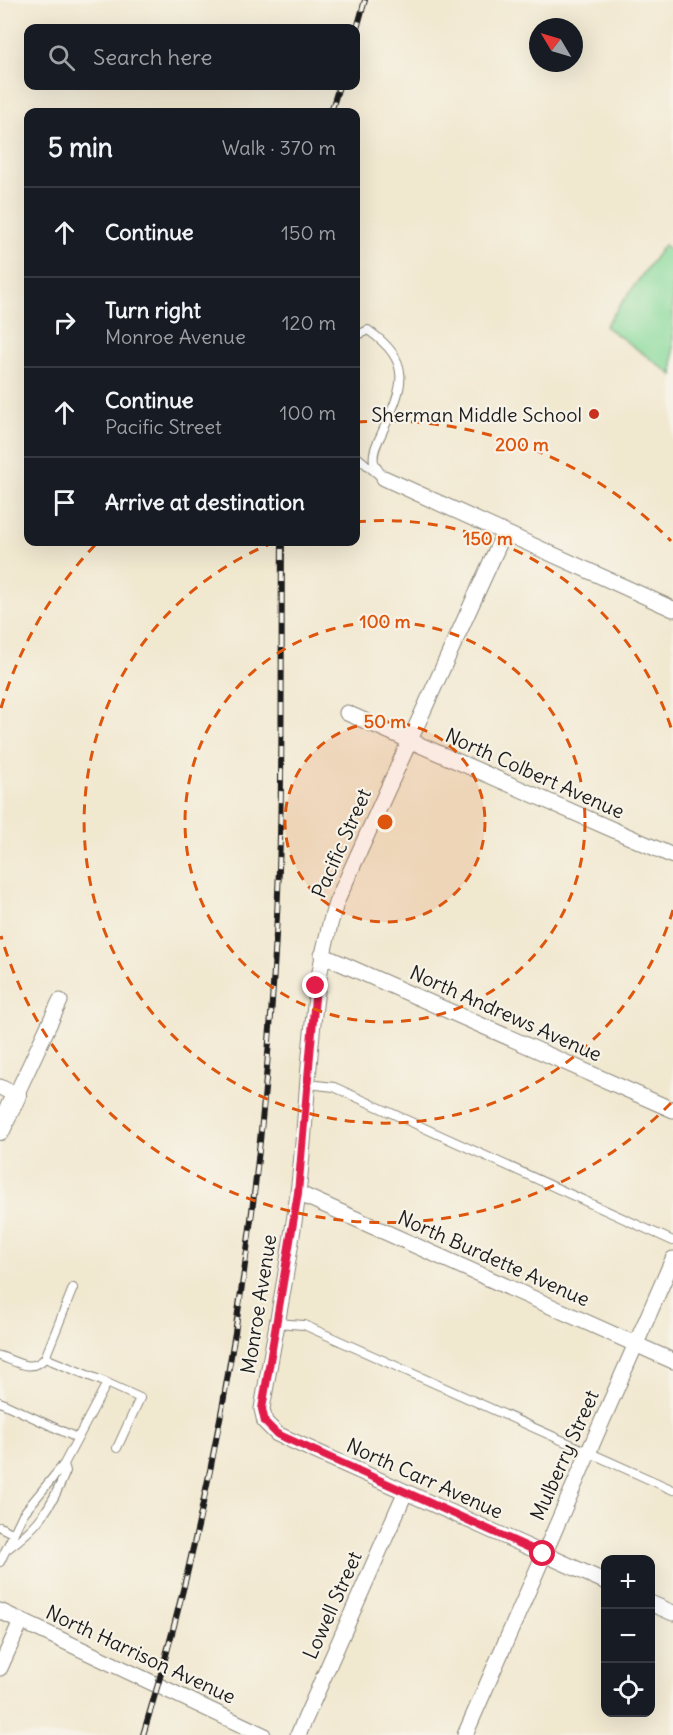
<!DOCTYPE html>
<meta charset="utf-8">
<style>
body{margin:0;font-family:Delius,sans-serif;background:#242831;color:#f1f3f6}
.controls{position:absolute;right:18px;bottom:18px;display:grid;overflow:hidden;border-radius:12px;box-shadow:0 6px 24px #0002}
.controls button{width:54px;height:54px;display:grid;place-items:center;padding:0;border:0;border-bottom:2px solid #363941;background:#171b24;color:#f1f3f6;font:30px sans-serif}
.compass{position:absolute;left:529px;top:18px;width:54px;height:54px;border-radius:50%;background:#171b24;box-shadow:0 6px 24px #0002;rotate:308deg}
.stop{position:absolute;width:18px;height:18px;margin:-14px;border:4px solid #e11d48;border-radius:50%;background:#fff}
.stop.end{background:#e11d48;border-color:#fff;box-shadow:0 2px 6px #0008}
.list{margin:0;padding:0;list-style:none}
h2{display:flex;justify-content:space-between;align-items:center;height:78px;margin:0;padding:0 24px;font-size:26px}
h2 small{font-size:20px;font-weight:400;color:#9ea1a6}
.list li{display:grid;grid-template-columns:39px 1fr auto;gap:18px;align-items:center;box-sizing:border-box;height:90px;padding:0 24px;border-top:2px solid #363941}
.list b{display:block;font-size:22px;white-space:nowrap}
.list p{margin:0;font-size:20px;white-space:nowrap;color:#9ea1a6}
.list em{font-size:20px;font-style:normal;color:#9ea1a6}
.icon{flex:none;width:33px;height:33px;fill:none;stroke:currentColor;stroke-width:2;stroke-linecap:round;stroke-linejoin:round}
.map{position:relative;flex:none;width:673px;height:1735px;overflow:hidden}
.search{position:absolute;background:#171b24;box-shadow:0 6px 24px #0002;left:24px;top:24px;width:336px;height:66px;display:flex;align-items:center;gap:15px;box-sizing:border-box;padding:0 21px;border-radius:12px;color:#9ea1a6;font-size:22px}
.panel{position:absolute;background:#171b24;box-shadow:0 6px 24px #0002;left:24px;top:108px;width:336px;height:438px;border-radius:12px}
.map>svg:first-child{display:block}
.green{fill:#88da9b;stroke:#527b5c;stroke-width:1.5}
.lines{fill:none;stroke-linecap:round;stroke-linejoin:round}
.service-casing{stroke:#868276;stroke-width:10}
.minor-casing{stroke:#868276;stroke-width:17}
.tertiary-casing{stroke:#868276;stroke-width:22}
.service{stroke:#fff;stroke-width:8}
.minor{stroke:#fff;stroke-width:15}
.tertiary{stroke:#fff;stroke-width:20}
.rail-casing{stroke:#1c1c1c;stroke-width:6}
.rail{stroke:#f7f3e8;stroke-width:4;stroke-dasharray:11;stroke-linecap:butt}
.route{stroke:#e11d48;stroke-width:8}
.ring{fill:none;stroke:#de560d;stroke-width:3;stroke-dasharray:10 8}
.poi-dot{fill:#c8321e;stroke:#f7f3e8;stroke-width:2}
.labels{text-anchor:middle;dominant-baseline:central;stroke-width:4.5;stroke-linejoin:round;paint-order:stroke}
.poi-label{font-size:20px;fill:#1c1c1c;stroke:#f7f3e8;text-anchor:end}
.street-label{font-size:20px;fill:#1c1c1c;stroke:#f7f3e8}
.centre{fill:#de560d;stroke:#f7f3e8;stroke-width:3}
.ring-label{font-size:18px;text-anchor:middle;font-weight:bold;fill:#de560d;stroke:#f7f3e8;stroke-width:4.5;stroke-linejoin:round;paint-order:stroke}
</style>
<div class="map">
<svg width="673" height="1735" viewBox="0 0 673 1735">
<rect width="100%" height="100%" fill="#f7f3e8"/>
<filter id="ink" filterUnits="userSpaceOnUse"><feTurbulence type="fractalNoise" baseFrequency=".0167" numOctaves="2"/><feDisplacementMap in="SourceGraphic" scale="12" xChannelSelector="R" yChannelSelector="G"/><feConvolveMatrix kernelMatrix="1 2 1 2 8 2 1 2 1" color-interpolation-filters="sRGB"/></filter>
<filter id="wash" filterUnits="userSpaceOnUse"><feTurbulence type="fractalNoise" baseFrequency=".008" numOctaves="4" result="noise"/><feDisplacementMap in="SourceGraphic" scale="24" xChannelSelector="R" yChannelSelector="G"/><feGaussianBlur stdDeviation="1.35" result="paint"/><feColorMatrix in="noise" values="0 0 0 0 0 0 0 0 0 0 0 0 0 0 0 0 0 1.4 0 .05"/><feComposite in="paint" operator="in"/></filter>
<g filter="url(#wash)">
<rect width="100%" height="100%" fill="#f1e8d0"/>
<path class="green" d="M664,245L673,252V375L605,326Z"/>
</g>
<g filter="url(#ink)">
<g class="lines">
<defs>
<path id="service" d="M356,336L368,330C416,364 402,388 381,435C377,443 372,453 374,462C376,467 381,474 384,478
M356,456L380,476
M308,1084L334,1087L673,1241
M276,1323L304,1325L673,1490
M0,1356C17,1362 32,1373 45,1358L73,1288
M107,1383L140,1398L117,1448
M0,1402L77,1438
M0,1527L12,1533
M6,1550C39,1526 51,1508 66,1471L64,1464
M0,1562L23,1514L64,1464L107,1383L45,1358"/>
<path id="minor" d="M384,478L673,609
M504,533L336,903C307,997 310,1095 298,1193C289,1265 274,1337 262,1409L265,1422L277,1434L606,1582
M347,713L673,856
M322,955L673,1110
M0,1087L16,1095L60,1001
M298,1193L673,1361
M650,1603L673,1613
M0,1611L263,1735
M0,1668L21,1621
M298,1735L405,1493
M465,1735L673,1259"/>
<path id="tertiary" d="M0,1130L16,1095"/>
</defs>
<use href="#service" class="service-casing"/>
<use href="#minor" class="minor-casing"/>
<use href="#tertiary" class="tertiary-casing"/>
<use href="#service" class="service"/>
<use href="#minor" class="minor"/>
<use href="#tertiary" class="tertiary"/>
<defs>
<path id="rail" d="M356,32L365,0
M331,112L339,86
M143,1735C229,1455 268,1161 279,869C283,760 281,650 282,542"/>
</defs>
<use href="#rail" class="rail-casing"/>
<use href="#rail" class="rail"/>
</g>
</g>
<g class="lines" filter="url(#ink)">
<path class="route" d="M316,986L298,1193L262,1409L265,1422L277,1434L543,1554"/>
</g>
<circle cx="385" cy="822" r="100" fill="#de560d" fill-opacity=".12"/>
<g class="ring">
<circle cx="385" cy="822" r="100"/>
<circle cx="385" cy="822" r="200"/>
<path d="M673 910A301 301 0 1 1 275 542M356 522A301 301 0 0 1 673 734"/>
<path d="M671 1103A401 401 0 0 1 1 936M1 708A401 401 0 0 1 97 543M357 422A401 401 0 0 1 671 541"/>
</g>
<circle class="poi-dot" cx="594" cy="414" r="6"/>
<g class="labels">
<g class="poi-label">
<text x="582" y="414">Sherman Middle School</text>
</g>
<g class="street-label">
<text transform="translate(535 773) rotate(24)">North Colbert Avenue</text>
<text transform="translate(341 843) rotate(-66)">Pacific Street</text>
<text transform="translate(506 1013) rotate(24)">North Andrews Avenue</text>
<text transform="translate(494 1258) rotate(24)">North Burdette Avenue</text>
<text transform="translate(258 1304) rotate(-81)">Monroe Avenue</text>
<text transform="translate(564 1455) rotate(-66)">Mulberry Street</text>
<text transform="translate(425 1478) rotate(24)">North Carr Avenue</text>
<text transform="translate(332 1605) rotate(-66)">Lowell Street</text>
<text transform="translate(141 1654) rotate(25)">North Harrison Avenue</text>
</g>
</g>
<circle cx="385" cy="822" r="9" class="centre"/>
<g class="ring-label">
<text x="522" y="451">200 m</text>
<text x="488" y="545">150 m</text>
<text x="385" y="628">100 m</text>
<text x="385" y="728">50 m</text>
</g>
</svg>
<div class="controls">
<button>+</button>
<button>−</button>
<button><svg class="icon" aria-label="locate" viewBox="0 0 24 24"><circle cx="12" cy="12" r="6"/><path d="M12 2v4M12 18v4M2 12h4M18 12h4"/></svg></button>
</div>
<svg class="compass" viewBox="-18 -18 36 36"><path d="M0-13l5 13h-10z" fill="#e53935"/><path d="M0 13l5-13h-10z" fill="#9ea1a6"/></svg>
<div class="stop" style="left:543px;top:1554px"></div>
<div class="stop end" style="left:316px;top:986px"></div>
<div class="search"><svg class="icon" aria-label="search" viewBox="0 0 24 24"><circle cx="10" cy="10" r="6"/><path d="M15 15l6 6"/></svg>Search here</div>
<section class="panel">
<h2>5 min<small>Walk · 370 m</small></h2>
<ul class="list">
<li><svg class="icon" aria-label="ahead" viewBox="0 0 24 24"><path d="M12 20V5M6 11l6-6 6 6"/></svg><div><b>Continue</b></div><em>150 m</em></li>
<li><svg class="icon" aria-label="right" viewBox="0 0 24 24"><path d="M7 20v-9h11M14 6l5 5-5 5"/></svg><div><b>Turn right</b><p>Monroe Avenue</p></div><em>120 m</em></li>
<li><svg class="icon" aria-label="ahead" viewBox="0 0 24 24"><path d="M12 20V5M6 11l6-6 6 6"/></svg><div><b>Continue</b><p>Pacific Street</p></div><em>100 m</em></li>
<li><svg class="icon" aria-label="arrive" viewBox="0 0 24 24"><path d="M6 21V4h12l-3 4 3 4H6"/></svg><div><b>Arrive at destination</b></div></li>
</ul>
</section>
</div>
